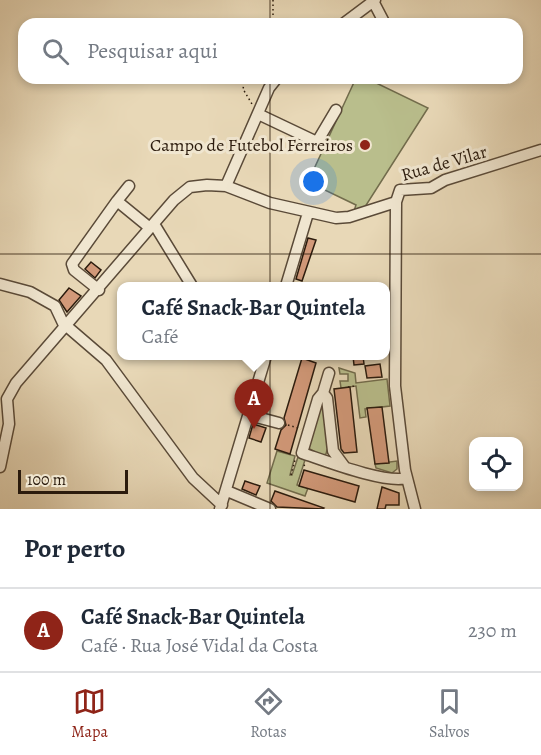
<!DOCTYPE html>
<html lang="pt">
<meta charset="utf-8">
<style>
body{margin:0;font-family:Alegreya,serif;background:#f2f2f3;color:#1f2937}
.controls{position:absolute;right:18px;bottom:18px;display:grid;overflow:hidden;border-radius:12px;box-shadow:0 3px 9px #0003}
.controls button{width:54px;height:54px;display:grid;place-items:center;padding:0;border:0;border-bottom:2px solid #e0e1e3;background:#fff;color:#1f2937;font:30px sans-serif}
.scale{position:absolute;left:18px;bottom:15px;width:110px;box-sizing:border-box;padding-left:6px;border:3px solid #2b1b0d;border-top:0;font-size:16px;line-height:21px;white-space:nowrap;color:#2b1b0d;-webkit-text-stroke:4px #f0e6d0;paint-order:stroke}
.you{position:absolute;left:314px;top:182px;width:21px;height:21px;margin:-15px;border:4px solid #fff;border-radius:50%;background:#1a73e8;box-shadow:0 0 0 9px #1a73e833}
.badge{display:grid;place-items:center;width:39px;height:39px;border-radius:50%;background:#8f2418;color:#fff;font-size:20px;font-weight:700}
.pin{position:absolute;translate:-50% -50px;filter:drop-shadow(0 2px 3px #0008)}
.pin::after{content:'';position:absolute;top:32px;width:21px;height:18px;background:inherit;clip-path:polygon(0 0,100% 0,50% 100%)}
.popup{position:absolute;left:117px;top:282px;width:273px;height:78px;box-sizing:border-box;display:grid;place-content:center;border-radius:12px;background:#fff;filter:drop-shadow(0 2px 4px #0005);font-size:20px;white-space:nowrap;color:#747a83}
.popup b{font-size:22px;color:#1f2937}
.popup::after{content:'';position:absolute;left:50%;top:100%;margin-left:-12px;border:12px solid transparent;border-top-color:#fff}
.list{margin:0;padding:0;list-style:none}
h2{display:flex;justify-content:space-between;align-items:center;height:78px;margin:0;padding:0 24px;font-size:26px}
h2 small{font-size:20px;font-weight:400;color:#747a83}
.list li{display:grid;grid-template-columns:39px 1fr auto;gap:18px;align-items:center;box-sizing:border-box;height:84px;padding:0 24px;border-top:2px solid #e0e1e3}
.list b{display:block;font-size:22px;white-space:nowrap}
.list p{margin:0;font-size:20px;white-space:nowrap;color:#747a83}
.list em{font-size:20px;font-style:normal;color:#747a83}
.icon{flex:none;width:33px;height:33px;fill:none;stroke:currentColor;stroke-width:2;stroke-linecap:round;stroke-linejoin:round}
.map{position:relative;flex:none;width:541px;height:509px;overflow:hidden}
.search{position:absolute;background:#fff;box-shadow:0 3px 9px #0003;left:18px;right:18px;top:18px;height:66px;display:flex;align-items:center;gap:15px;box-sizing:border-box;padding:0 21px;border-radius:18px;color:#747a83;font-size:22px}
.sheet{height:162px;background:#fff}
nav{display:flex;justify-content:space-around;align-items:center;box-sizing:border-box;height:84px;border-top:2px solid #e0e1e3;background:#fff;font-size:16px;color:#747a83}
nav a{display:grid;justify-items:center;gap:3px}
nav .on{color:#8f2418}
.map>svg:first-child{display:block}
.green{fill:#b9be8c;stroke:#726c4c;stroke-width:1.5}
.building{fill:#d29979;stroke:#2b1b0d;stroke-width:1.5}
.lines{fill:none;stroke-linecap:round;stroke-linejoin:round}
.minor-casing{stroke:#5a4a38;stroke-width:13}
.path{stroke:#2b1b0d;stroke-width:1.5;stroke-dasharray:1.5 3;stroke-linecap:butt}
.minor{stroke:#f0e6d0;stroke-width:10}
.grid{fill:none;stroke:#2b1b0d;stroke-width:1.5;stroke-opacity:0.55}
.poi-dot{fill:#8f2418;stroke:#f0e6d0;stroke-width:2}
.labels{text-anchor:middle;dominant-baseline:central;stroke-width:6;stroke-linejoin:round;paint-order:stroke}
.poi-label{font-size:18px;fill:#2b1b0d;stroke:#f0e6d0;text-anchor:end}
.street-label{font-size:18px;fill:#2b1b0d;stroke:#f0e6d0}
</style>
<div class="map">
<svg width="541" height="509" viewBox="0 0 541 509">
<rect width="100%" height="100%" fill="#e8d8b7"/>
<filter id="stains"><feTurbulence type="fractalNoise" baseFrequency=".00333" numOctaves="4"/><feColorMatrix values="0 0 0 0 .2 0 0 0 0 .09 0 0 0 0 .02 0 0 0 .5 -.17"/></filter>
<radialGradient id="worn" r=".72"><stop offset=".6" stop-color="#630" stop-opacity="0"/><stop offset="1" stop-color="#630" stop-opacity=".3"/></radialGradient>
<path class="green" d="M356,78H366L428,108L363,210L354,211L356,205L308,182Z
M339,368L355,373L356,383L387,379L390,406L365,409L366,417L360,418L356,386L341,388L340,381H348V374H340Z
M323,401L329,451L327,450L326,454L322,456L308,448L319,403Z
M277,451L295,456L290,475H292L298,457L305,460L297,485L308,488L305,496L267,483Z
M397,461V469L392,473L376,468L375,464Z"/>
<path class="building" d="M308,238L316,240L302,281L296,279Z
M91,262L101,270L95,278L85,269Z
M69,288L81,296L67,312L59,300Z
M353,356H363L364,364L354,365Z
M302,358L316,363L290,454L275,449L281,430L286,425L284,418Z
M380,364L382,377L367,378L365,366Z
M350,387L357,452L344,453L341,449L334,389Z
M382,407L389,463L375,464L367,408Z
M253,424L266,428L261,442L249,438Z
M304,470L359,486L355,502L299,486Z
M245,481L260,486L256,495L242,489Z
M382,487L399,493V505H386L385,509H377Z
M275,491L324,508L323,509L277,507L271,501Z"/>
<g class="lines">
<defs>
<path id="minor" d="M373,1L385,24
M343,24L375,0
M258,114L317,142L336,110
M129,186L117,201L150,228
M226,186L269,88L277,78
M154,224L192,286
M0,284L30,292L55,306L63,323L106,360L193,478L222,505
M286,286L308,213
M99,290L74,270L72,264L117,201
M329,373L323,393L318,399L302,453C326,461 385,484 407,478
M323,393L327,398L333,451L344,466
M249,415L279,423
M0,467L9,424L7,399L16,383L174,200L190,187L207,185L226,186L270,203L336,218L349,217L396,202
M227,491L270,509
M220,509L266,356
M415,509L405,470L395,386L396,202L400,190L431,188L445,180L541,150"/>
</defs>
<use href="#minor" class="minor-casing"/>
<path class="path" d="M273,0V24
M245,78L243,89L252,104
M348,387L355,386
M288,425L301,429
M304,466L305,464
M291,475L295,460"/>
<use href="#minor" class="minor"/>
</g>
<path class="grid" d="M270,0V24M270,78V509M0,254H541"/>
<circle class="poi-dot" cx="365" cy="145" r="6"/>
<g class="labels">
<g class="poi-label">
<text x="353" y="145">Campo de Futebol Ferreiros</text>
</g>
<g class="street-label">
<text transform="translate(444 163) rotate(-16)">Rua de Vilar</text>
</g>
</g>
<rect width="100%" height="100%" filter="url(#stains)"/>
<rect width="100%" height="100%" fill="url(#worn)"/>
</svg>
<div class="controls">
<button><svg class="icon" aria-label="locate" viewBox="0 0 24 24"><circle cx="12" cy="12" r="6"/><path d="M12 2v4M12 18v4M2 12h4M18 12h4"/></svg></button>
</div>
<div class="scale">100 m</div>
<div class="you"></div>
<div class="pin badge" style="left:254px;top:429px">A</div>
<div class="popup"><b>Café Snack-Bar Quintela</b>Café</div>
<div class="search"><svg class="icon" aria-label="search" viewBox="0 0 24 24"><circle cx="10" cy="10" r="6"/><path d="M15 15l6 6"/></svg>Pesquisar aqui</div>
</div>
<section class="sheet">
<h2>Por perto<small></small></h2>
<ul class="list">
<li><span class="badge">A</span><div><b>Café Snack-Bar Quintela</b><p>Café · Rua José Vidal da Costa</p></div><em>230 m</em></li>
</ul>
</section>
<nav>
<a class="on"><svg class="icon" aria-label="map" viewBox="0 0 24 24"><path d="M3 6l6-2 6 2 6-2v14l-6 2-6-2-6 2zM9 4v14M15 6v14"/></svg>Mapa</a>
<a><svg class="icon" aria-label="directions" viewBox="0 0 24 24"><path d="M12 3l9 9-9 9-9-9zM9 14v-3h6M13 9l2 2-2 2"/></svg>Rotas</a>
<a><svg class="icon" aria-label="saved" viewBox="0 0 24 24"><path d="M7 4h10v16l-5-4-5 4z"/></svg>Salvos</a>
</nav>
